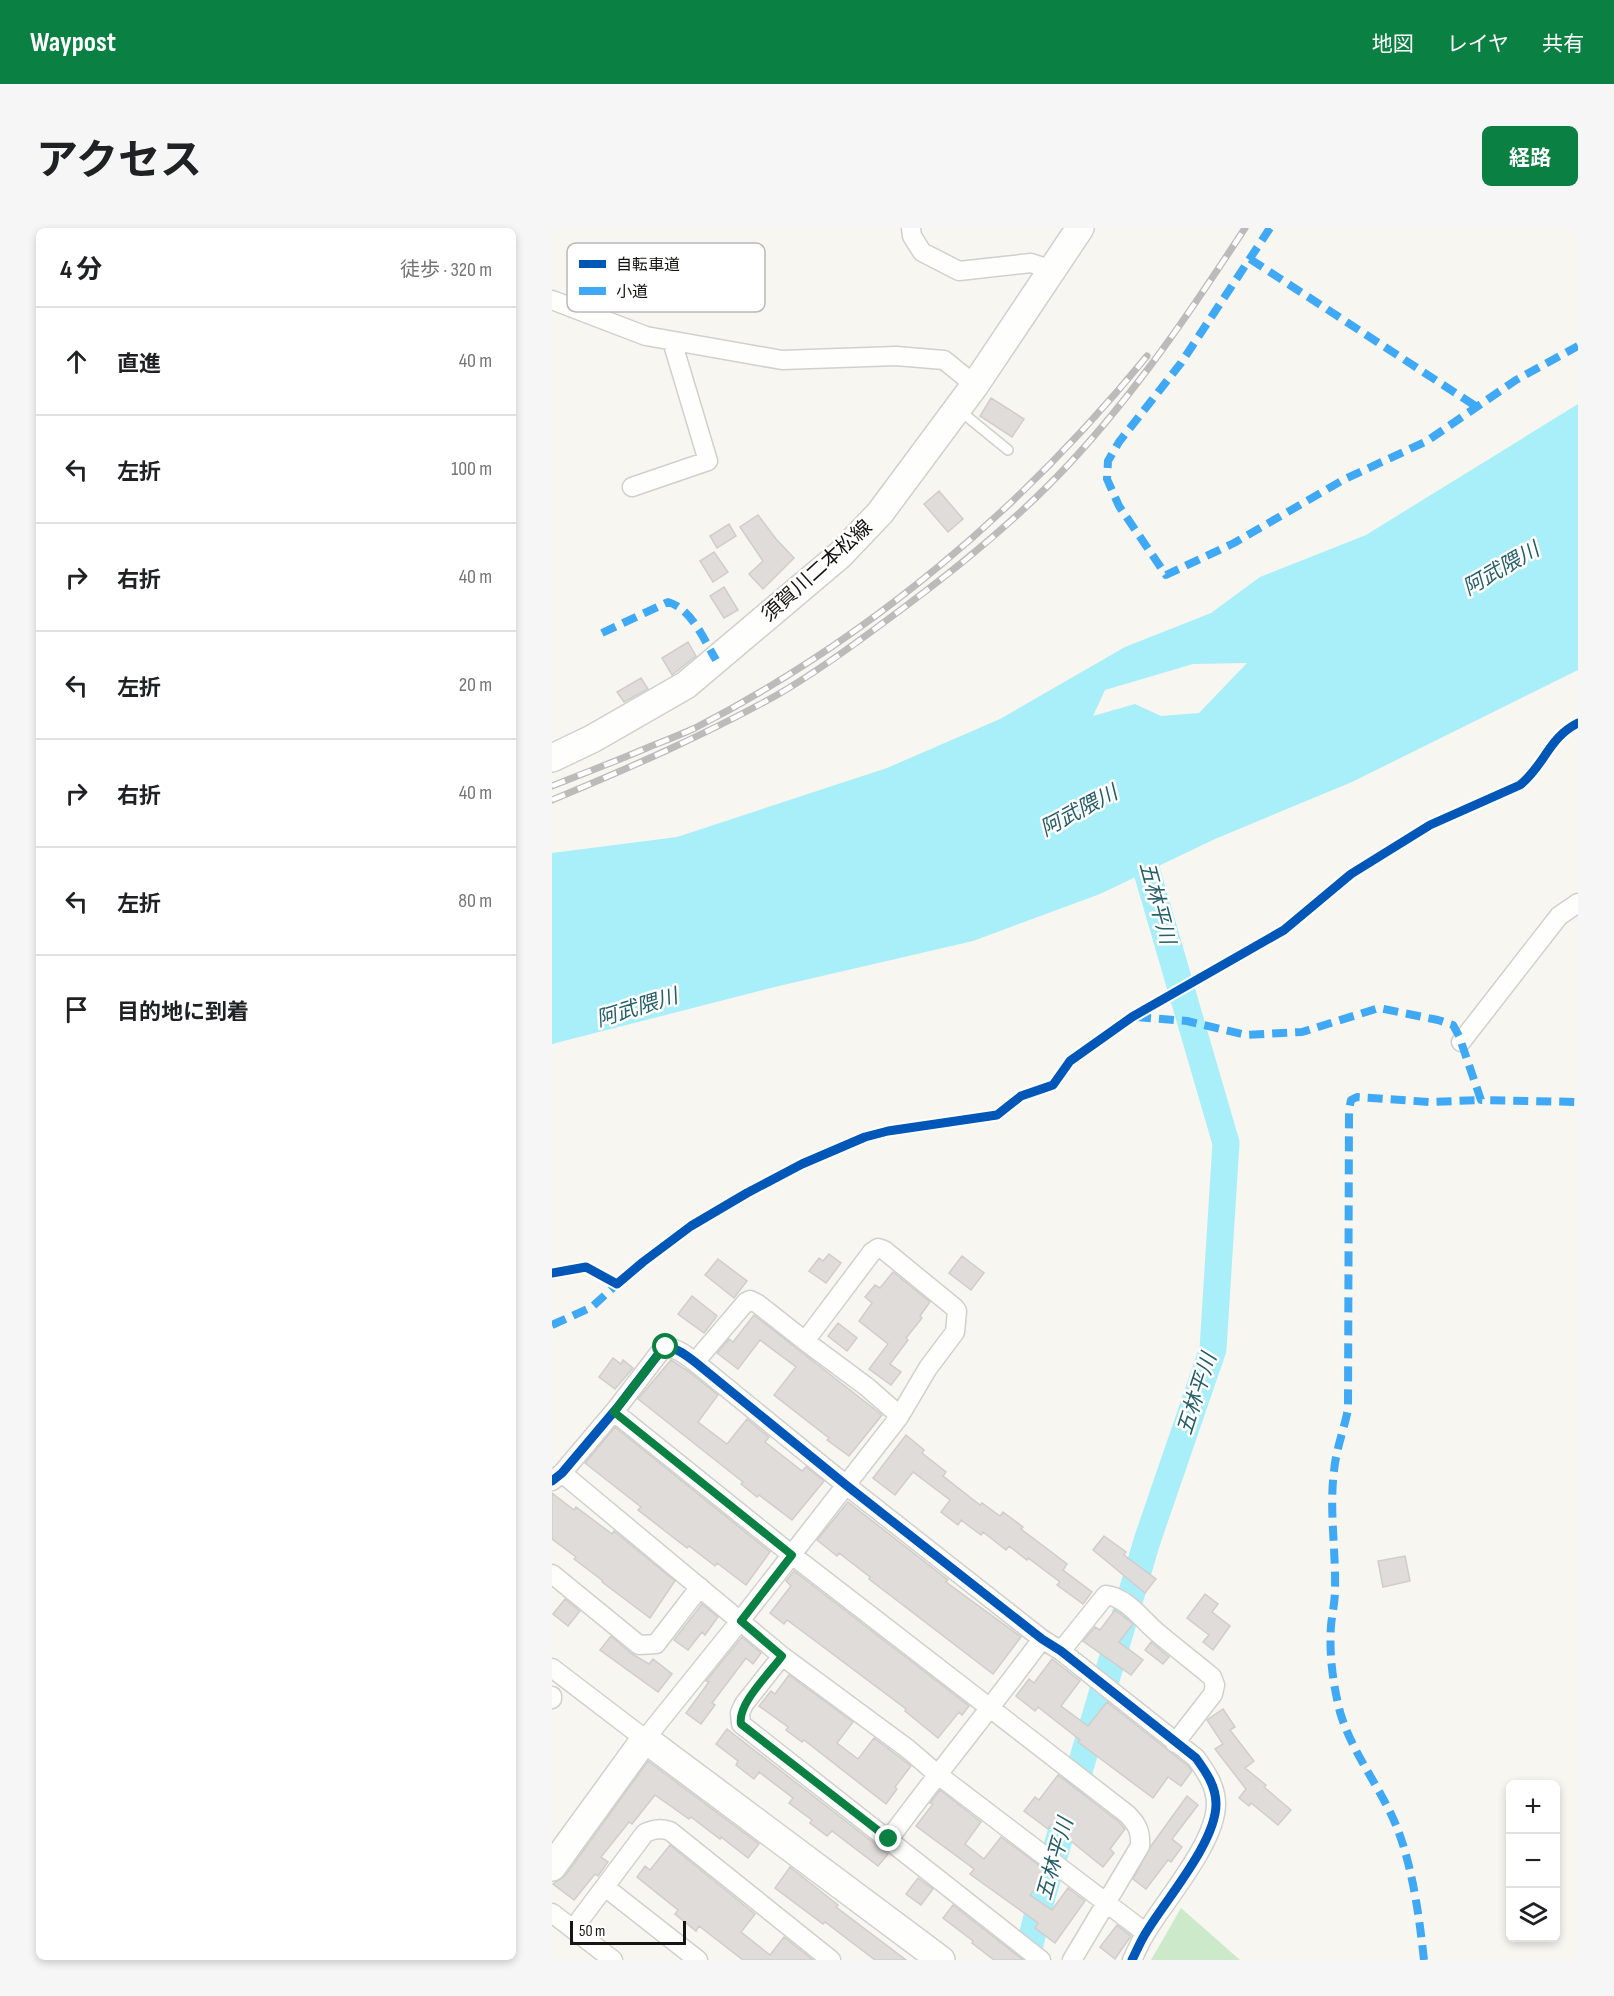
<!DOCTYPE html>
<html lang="ja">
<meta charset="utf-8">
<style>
body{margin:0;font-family:"Sofia Sans Condensed","Noto Sans JP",sans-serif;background:#f6f6f6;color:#202124}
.controls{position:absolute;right:18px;bottom:18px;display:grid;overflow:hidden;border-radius:9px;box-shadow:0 3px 9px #0003}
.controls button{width:54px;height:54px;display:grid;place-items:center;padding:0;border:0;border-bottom:2px solid #e0e0e0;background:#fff;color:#202124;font:30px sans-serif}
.scale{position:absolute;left:18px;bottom:15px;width:116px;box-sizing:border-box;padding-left:6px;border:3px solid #171511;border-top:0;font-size:16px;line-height:21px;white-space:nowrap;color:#171511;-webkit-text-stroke:4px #fff;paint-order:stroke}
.stop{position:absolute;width:18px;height:18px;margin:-14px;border:4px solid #0b8043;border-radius:50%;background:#fff}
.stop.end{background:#0b8043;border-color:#fff;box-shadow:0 2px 6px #0008}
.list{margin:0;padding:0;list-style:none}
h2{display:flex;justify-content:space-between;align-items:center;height:78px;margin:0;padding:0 24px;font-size:26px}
h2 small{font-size:20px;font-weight:400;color:#757577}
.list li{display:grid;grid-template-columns:39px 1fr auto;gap:18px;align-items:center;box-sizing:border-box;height:108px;padding:0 24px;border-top:2px solid #e0e0e0}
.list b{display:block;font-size:22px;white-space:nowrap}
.list em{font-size:20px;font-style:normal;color:#757577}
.icon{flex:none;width:33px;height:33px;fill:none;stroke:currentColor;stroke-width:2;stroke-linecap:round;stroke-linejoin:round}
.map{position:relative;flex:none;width:1026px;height:1732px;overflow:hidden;border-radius:9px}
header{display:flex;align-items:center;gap:36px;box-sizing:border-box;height:84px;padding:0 30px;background:#0b8043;color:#fff}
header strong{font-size:28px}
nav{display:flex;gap:33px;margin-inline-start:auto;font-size:21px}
.intro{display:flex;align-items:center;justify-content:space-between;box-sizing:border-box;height:144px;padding:0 36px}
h1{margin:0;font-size:42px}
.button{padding:15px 27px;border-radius:9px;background:#0b8043;color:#fff;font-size:21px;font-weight:700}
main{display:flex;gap:36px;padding:0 36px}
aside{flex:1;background:#fff;border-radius:9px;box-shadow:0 3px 9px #0003}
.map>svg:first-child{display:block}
.green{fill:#cce9ca}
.water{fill:#a8effa;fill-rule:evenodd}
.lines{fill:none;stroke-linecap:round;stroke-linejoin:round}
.river{stroke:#a8effa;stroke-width:27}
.building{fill:#e0dcd9;stroke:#d0cdca;stroke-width:1.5}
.lane-casing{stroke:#d2d0cc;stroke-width:12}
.street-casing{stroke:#d2d0cc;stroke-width:21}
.secondary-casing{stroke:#d2d0cc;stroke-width:30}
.lane{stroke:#fefefd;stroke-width:9}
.street{stroke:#fefefd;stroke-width:18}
.secondary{stroke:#fefefd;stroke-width:27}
.rail-casing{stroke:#bcbbba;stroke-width:7}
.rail{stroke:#fff;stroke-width:4.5;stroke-dasharray:14;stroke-linecap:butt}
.quiet{stroke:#3fa9f5;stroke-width:8;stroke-dasharray:15 8;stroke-linecap:butt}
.cycleway-casing{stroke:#fff;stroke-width:13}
.cycleway{stroke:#0057b8;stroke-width:9}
.route{stroke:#0b8043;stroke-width:8}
.labels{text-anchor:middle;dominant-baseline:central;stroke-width:5;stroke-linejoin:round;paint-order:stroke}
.street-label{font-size:20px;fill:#171511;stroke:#fff}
.water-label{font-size:21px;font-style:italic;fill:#265f69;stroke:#fff}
.key{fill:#fff;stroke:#b9b9b8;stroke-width:1.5}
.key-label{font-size:16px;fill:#171511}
</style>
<header>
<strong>Waypost</strong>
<nav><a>地図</a><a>レイヤ</a><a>共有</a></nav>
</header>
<div class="intro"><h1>アクセス</h1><a class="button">経路</a></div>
<main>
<aside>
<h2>4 分<small>徒歩 · 320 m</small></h2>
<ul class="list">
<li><svg class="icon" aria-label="ahead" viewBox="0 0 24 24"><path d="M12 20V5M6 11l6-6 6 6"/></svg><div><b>直進</b></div><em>40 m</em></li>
<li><svg class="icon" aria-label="left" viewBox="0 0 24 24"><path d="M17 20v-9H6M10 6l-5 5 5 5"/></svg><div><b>左折</b></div><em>100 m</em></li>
<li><svg class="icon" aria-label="right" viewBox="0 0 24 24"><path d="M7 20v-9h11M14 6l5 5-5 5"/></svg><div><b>右折</b></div><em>40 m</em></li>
<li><svg class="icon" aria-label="left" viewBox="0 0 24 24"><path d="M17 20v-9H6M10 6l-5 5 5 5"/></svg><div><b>左折</b></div><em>20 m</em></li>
<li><svg class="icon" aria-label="right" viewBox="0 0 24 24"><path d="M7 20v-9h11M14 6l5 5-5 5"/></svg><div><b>右折</b></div><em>40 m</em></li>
<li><svg class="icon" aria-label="left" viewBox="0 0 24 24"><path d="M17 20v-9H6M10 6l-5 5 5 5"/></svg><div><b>左折</b></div><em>80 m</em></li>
<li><svg class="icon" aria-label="arrive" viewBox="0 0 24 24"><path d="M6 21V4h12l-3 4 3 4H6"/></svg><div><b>目的地に到着</b></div></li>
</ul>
</aside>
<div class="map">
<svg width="1026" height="1732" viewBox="0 0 1026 1732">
<rect width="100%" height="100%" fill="#f8f6f0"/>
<path class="green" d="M629,1680L688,1732H599Z"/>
<path class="water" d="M1026,176V442L800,554L663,611L548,666L421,713L227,758L0,816V625L125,609L335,540L448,491L573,419L659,385L708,349L814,307ZM695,435L647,485L609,488L583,476L541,488L553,462L641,436Z"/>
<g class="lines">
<path class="river" d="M474,1732L490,1669L595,1313L661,1121L674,915L593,637L589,607"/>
</g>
<path class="building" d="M439,170L472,191L460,209L428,188Z
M387,263L411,291L396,304L372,276Z
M206,287L224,311L242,330L211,361L197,346L211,333L188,299Z
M177,296L184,308L165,320L158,308Z
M162,324L176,344L161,354L148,333Z
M172,359L186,382L172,390L158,368Z
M136,414L144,428L120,447L110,430Z
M89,450L96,461L72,474L65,464Z
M277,1026L289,1035L274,1055L257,1043L267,1030L271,1033Z
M410,1028L432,1045L419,1062L397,1045Z
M166,1031L195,1053L182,1070L153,1047Z
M341,1044L378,1074L368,1088L370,1090L354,1110L356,1112L338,1136L349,1144L339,1157L317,1141L336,1116L307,1093L320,1075L313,1069L323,1057L328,1060Z
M140,1068L165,1088L152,1105L126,1086Z
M202,1087L330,1187L297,1228L275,1212L277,1210L222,1167L244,1139L208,1112L186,1141L165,1125L177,1111L181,1114Z
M286,1095L305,1110L295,1123L276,1108Z
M61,1130L69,1136L71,1132L81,1140L63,1161L47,1149Z
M119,1132L136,1143L166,1167L146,1194L175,1216L195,1191L217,1209L213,1214L250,1243L254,1239L272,1253L240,1292L207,1267L205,1269L189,1256L191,1254L86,1171Z
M63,1199L218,1324L194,1357L165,1335L163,1338L137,1318L135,1320L86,1282L89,1279L33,1235Z
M354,1207L372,1222L370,1225L394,1244L391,1248L428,1277L430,1275L448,1288L451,1284L471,1299L469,1301L515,1336L511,1342L540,1364L531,1376L505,1357L508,1354L476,1330L475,1332L457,1318L454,1322L431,1304L429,1307L409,1292L406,1297L389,1284L398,1272L361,1244L343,1267L321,1250Z
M0,1265L22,1282L24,1279L60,1306L62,1303L123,1353L98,1390L50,1354L51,1353L22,1331L24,1329L0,1311Z
M296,1274L396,1352L394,1354L469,1409L441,1446L317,1351L318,1349L287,1325L285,1328L265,1312Z
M552,1308L574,1324L572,1327L604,1351L593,1365L541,1322Z
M853,1328L858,1353L831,1359L826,1333Z
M242,1343L417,1478L410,1487L407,1484L386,1510L353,1483L354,1481L262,1412L235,1392L232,1396L218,1385L239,1358L234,1353Z
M653,1366L666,1376L660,1384L678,1398L661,1422L651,1414L657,1407L635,1390Z
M13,1371L28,1383L16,1398L1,1386Z
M150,1376L166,1389L153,1407L150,1404L136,1422L122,1412Z
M563,1382L581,1396L567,1414L591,1432L579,1447L531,1413L543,1399L548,1402Z
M59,1408L80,1426L97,1436L101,1431L120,1446L106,1464L48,1422Z
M190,1409L209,1425L201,1436L194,1430L160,1475L163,1477L149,1496L134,1485L157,1454L154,1453Z
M599,1414L617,1429L611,1436L593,1422Z
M500,1431L528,1453L509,1478L536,1498L555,1474L636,1538L640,1543L629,1558L616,1549L601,1570L526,1514L528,1512L486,1479L483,1483L464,1468L477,1451L482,1455Z
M237,1447L301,1494L285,1515L306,1531L322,1510L359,1538L343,1559L345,1561L334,1576L252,1512L250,1514L234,1502L236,1499L207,1478L219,1463L223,1466Z
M671,1481L683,1499L678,1502L702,1533L693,1540L714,1557L712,1559L739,1582L726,1597L699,1575L697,1578L687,1570L694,1561L663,1521L671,1516L655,1492Z
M175,1501L336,1626L326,1638L280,1603L275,1608L258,1595L260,1592L237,1575L241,1570L207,1544L202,1551L184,1537L186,1533L164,1516Z
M96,1533L207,1616L196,1630L169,1609L168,1611L139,1589L137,1591L103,1567L80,1596L77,1594L49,1629L56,1634L46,1648L43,1646L22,1672L1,1656L13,1648Z
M506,1547L567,1594L573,1601L558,1621L562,1625L551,1639L499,1597L496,1601L472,1583L483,1569L487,1572Z
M388,1562L429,1594L413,1616L432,1631L449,1609L496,1644L478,1667L500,1682L516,1660L533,1673L503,1715L483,1700L486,1695L418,1646L422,1641L364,1598L381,1576L378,1575Z
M635,1568L646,1577L620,1611L630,1619L619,1634L616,1632L594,1661L581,1651L599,1618Z
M118,1617L203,1686L189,1704L218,1727L232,1709L261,1732H191L147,1698L144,1703L123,1686L126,1682L85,1649L93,1638L98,1642Z
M238,1639L286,1677L284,1679L354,1732H323L273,1694L271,1696L223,1660Z
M366,1650L381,1661L369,1677L354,1666Z
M401,1677L471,1732H442L420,1715L421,1713L391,1690Z
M565,1697L579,1708L563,1731L548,1719Z"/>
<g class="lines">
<defs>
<path id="lane" d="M407,182L456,222"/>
<path id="street" d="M359,0L360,8L370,24L407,43L479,35L500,42
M0,72L94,108L230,132L344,128L392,132L423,157
M80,259L156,233L120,113
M909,814L1007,688L1026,675
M253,1113L315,1159L347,1187
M62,1184L240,1327L575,1586C585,1596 589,1603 588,1618L520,1732
M10,1245L230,1428L356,1521L385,1546L594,1705
M0,1253L10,1245L65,1180L108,1124C120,1114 133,1127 143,1134L294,1257L490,1411L509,1423L644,1530C654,1544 664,1558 664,1576C664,1614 615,1670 595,1703C589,1712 585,1722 580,1732
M0,1346L87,1417L104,1416L148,1359
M509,1423L554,1367C575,1369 592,1394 607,1406C625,1421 642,1434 660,1449L663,1457L661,1466L623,1515
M230,1428L192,1476L188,1485L189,1496L489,1732
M0,1440L93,1511L188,1393L347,1189L376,1140L403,1104L405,1083L403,1080L332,1022L326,1020L320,1024L253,1113L206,1076L198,1072L194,1074L143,1134
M0,1468V1471
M337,1611C387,1543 440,1479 490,1411
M53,1659L146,1732
M0,1685L61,1732
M21,1701L93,1605C102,1601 108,1600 118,1603L279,1732"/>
<path id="secondary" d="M0,530L40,511L134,457L288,327L328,285L423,157L528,0
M0,1639L93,1511L389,1732"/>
</defs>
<use href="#lane" class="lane-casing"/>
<use href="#street" class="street-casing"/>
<use href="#secondary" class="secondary-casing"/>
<use href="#lane" class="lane"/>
<use href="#street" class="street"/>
<use href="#secondary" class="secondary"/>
<defs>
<path id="rail" d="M0,558C32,545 65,533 97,519C112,513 128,507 143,500C318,410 471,280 595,128
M0,572C77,540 153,507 225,467C265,444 303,416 339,389C402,343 464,293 517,236C584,164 639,83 693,0"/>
</defs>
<use href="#rail" class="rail-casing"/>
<use href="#rail" class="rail"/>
<path class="quiet" d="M718,0L629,135L567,214L556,233L555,251L567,278L614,347L682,315L791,252L875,213L964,152L1026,118
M698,31L925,179
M50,405L116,374C140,381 152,412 164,432
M584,789L635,793L694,807L750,804L827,780L886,792L901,797L907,808L929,872L1026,874
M0,1097L40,1079L65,1056
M872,1732C867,1686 859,1627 839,1586C822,1551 799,1521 788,1484C781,1456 777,1427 779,1398C780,1386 783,1374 783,1361C784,1322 777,1282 782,1243C784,1221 792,1202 796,1181L797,882L799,872L805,869L878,874L929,872"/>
<defs>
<path id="cycleway" d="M0,1045L34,1039L65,1056L91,1034L139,998L195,965L250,936L313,909L336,903L445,887L469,868L501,857L518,833L580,789L732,702L799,646L878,597L968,557C993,537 996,510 1026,495
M0,1253L10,1245L65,1180L108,1124C120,1114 133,1127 143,1134L294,1257L490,1411L509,1423L644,1530C654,1544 664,1558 664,1576C664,1614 615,1670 595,1703C589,1712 585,1722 580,1732"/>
</defs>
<use href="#cycleway" class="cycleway-casing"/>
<use href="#cycleway" class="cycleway"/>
</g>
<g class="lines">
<path class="route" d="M114,1119L101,1133L62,1184L240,1327L189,1393L230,1428C218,1445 185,1476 189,1496L337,1611"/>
</g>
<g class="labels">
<g class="street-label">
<text transform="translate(265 343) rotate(-42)">須賀川二本松線</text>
</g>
<g class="water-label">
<text transform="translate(949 341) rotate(-30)">阿武隈川</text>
<text transform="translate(527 583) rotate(-28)">阿武隈川</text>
<text transform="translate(605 675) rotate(75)">五林平川</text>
<text transform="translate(85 780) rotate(-17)">阿武隈川</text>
<text transform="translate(645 1166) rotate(-72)">五林平川</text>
<text transform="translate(503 1631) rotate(-74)">五林平川</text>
</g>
</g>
<rect x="15" y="15" width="198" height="69" rx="9" class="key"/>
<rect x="27" y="32" width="27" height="8" fill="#0057b8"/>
<rect x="27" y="59" width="27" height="8" fill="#3fa9f5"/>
<g class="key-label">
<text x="64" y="42">自転車道</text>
<text x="64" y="69">小道</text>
</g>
</svg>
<div class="controls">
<button>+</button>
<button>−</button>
<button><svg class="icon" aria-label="layers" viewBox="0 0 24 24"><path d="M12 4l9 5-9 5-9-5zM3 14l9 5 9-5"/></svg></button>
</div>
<div class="scale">50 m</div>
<div class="stop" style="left:114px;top:1119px"></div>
<div class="stop end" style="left:337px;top:1611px"></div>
</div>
</main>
